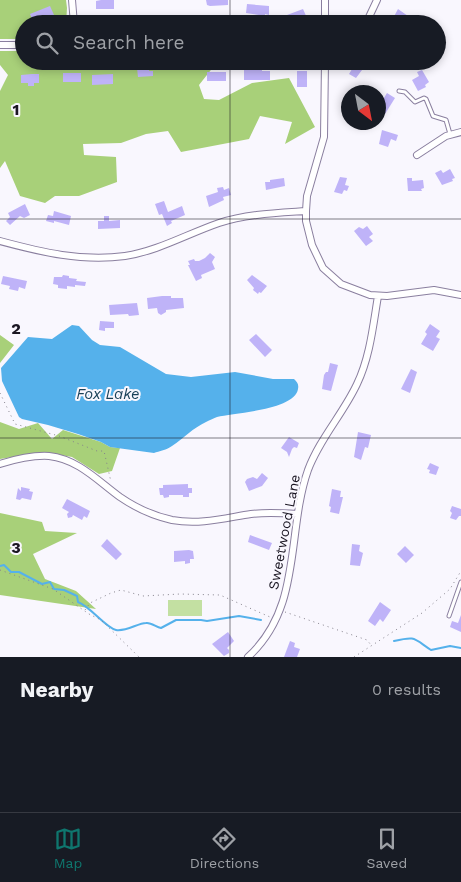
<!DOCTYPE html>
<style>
body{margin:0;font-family:"Work Sans",sans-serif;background:#242831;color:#f1f3f6}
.compass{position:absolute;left:341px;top:85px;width:45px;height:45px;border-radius:50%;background:#171b24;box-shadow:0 2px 8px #0003;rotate:148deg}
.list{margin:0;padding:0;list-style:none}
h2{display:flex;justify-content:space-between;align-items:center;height:65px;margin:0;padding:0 20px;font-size:21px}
h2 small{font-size:16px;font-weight:400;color:#9ea1a6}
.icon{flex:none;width:28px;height:28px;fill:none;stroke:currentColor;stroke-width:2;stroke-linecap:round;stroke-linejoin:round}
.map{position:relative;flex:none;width:461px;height:657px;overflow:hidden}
.search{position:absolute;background:#171b24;box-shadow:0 2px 8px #0003;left:15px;right:15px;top:15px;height:55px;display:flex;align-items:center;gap:12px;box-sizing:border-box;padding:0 18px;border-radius:28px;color:#9ea1a6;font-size:19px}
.sheet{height:155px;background:#171b24}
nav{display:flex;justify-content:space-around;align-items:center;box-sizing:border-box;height:70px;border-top:1px solid #363941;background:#171b24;font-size:14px;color:#9ea1a6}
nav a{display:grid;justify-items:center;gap:2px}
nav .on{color:#0f766e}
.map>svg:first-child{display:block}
.green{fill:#c3e0a2}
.forest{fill:#a8d079}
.water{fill:#55b1eb}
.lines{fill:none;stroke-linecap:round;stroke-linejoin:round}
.stream{stroke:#55b1eb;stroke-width:2}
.building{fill:#bfb3f8}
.lane-casing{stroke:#8a7f9f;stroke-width:5}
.street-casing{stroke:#8a7f9f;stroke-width:8}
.path{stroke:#85828c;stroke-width:1;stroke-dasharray:1 4;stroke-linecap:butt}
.lane{stroke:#fff;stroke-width:3}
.street{stroke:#fff;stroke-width:6}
.grid{fill:none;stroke:#1a1622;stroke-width:1;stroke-opacity:0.55}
.labels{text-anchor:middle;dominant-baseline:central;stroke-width:4;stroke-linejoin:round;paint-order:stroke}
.street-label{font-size:14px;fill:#1a1622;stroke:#f9f7fe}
.water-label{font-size:15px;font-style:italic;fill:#183f57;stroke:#f9f7fe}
.grid-label{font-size:16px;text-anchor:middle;font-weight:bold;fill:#1a1622;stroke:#f9f7fe;stroke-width:4;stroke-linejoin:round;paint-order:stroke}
</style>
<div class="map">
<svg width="461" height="657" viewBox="0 0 461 657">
<rect width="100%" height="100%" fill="#f9f7fe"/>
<path class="green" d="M168,600H202V616H168Z"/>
<path class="forest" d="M0,0H66L67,8L66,24H24V39H0Z
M0,51H24V61H33L35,66L39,61H218L199,85L204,99L219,100L252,83L289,78L315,127L285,144L292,122L260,116L249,139L181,152L168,131L146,134L121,143L83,144L84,155L116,157L117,182L79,196H55L45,203L20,196L5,161L0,168V91L8,75L0,65Z
M0,335L14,345L0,363Z
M0,422L19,429L38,423L52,439L63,430L101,442L110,447L120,448L112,471L99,474L72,457L43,452L0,459Z
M0,513L42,522L45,531L77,533L33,554L45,579L76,591L96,609L0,595Z"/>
<path class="water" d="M72,325L79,326L92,340L100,345L120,347L166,374L191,377L235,372L273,379H294C297,382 299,384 298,389C295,410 234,413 217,417C214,418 210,420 206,422C193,428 184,438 172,446C167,450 159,451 154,453L110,447L101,442L78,434L48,425L22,419L19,417L2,381L1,368L28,337L52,339Z"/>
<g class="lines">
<path class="stream" d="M0,566L4,565L11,572H19L42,584L50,582L54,589L64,590L77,596L78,602C91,607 106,628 116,630C126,632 138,623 146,623C151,622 156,627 161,628L176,620H201L207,621L239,616L261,620
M394,641C416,636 413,638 431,650L450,646L461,648"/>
</g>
<path class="building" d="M101,0H114V9H96V1Z
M206,0H228V5L210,6L207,5Z
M247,4L269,6V15L265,14V16L246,13Z
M50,6L54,15L34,24L30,14Z
M303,9L307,18L290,24L287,15Z
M398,9L408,16L402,24H390Z
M357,61H372L368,68L365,66L356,78L349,74Z
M137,68H149V71H153V76L138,77Z
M244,69H262V71H270V80H244Z
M422,70L429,82L425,85L426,87L418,91L412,80L419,76L417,72Z
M297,71H307V87H297Z
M207,72H226V81H207Z
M63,73H81V82H63Z
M32,74H39V83H34V86H28V83H21V75Z
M113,74V84L92,85V75Z
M387,93L395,98L385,114L378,108Z
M382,130L398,135L396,141L391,139L388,147L379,144Z
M450,169L455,178L452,179L453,181L442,185L435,173L441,170L443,173Z
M340,177L347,178L345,185L349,186L347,191L344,190L342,194L334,192Z
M284,178L285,186L266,190L265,182H270V180Z
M407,178H412V181L423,180L424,188L421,189L422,191H408Z
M223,187L224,190L229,188L231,195L223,197L224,200L209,207L206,196L218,192L217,188Z
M164,201L168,212L182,206L185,215L171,221L172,223L167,226L162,214L159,215L155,204Z
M25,204L30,215L24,218L20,216L10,225L6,221L10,217L8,213Z
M54,211L71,216L69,225L54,221V223L46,221L48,215L53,216Z
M104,216H109V221L120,220V228L98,229V221H104Z
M367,226L373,234L369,237L373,241L366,246L354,231L359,227L363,229Z
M210,253L215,257L212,262L215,269L201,275L202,278L196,281L188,265H190L188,261L194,259L195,261H199L205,258Z
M63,275L69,276V278L77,279L76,281L86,282L85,286L75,285V287L67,286V289L58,288V285L53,284L54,277H62Z
M252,275L267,286L261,293L259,292L258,294L253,290L254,288L247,280Z
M3,276L27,281L25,289L19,287L18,291L9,289L10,286L1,284Z
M162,296H171V298H183L184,308L166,310V312L161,315L158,313L157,308L148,309L147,298Z
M137,303L139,315L129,316L128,314L110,315L109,305Z
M100,321L114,322V328H105V331L99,330Z
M430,324L440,331L436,337L440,339L433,351L421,344L427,334L425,332Z
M256,334L272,350L265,357L249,340Z
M330,363L338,365L331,391L322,389L324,375L326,372H328Z
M411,369L417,372L410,393L401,389Z
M358,432L371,435L368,448L365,447L361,460L354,457Z
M289,437L299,443L297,448L294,447L292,449L289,457L287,452L281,448Z
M430,463L439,467L436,475L429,473L430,470L427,469Z
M262,473L268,478L262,486L249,491L245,482L247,479L253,477L257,479Z
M188,484V488H192V493H189V497H183V495H169V497L164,498L163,495H160L159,488H163V485Z
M21,487L30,489L29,491L33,492L31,500L22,498L20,500L16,499L18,488L21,491Z
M332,489L341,491L340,497H343L339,514L330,512L331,507L329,506Z
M67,499L90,511L87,518L84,516L82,520L73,515L72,517L68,518L67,514L69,512L62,508Z
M452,506L461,509V516H459L456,520L450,518L452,513L450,511Z
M250,535L272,543L269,550L248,542Z
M107,539L122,554L116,560L101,546Z
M352,544L360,545L359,551L363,553L360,566L350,565Z
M405,546L414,555L406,563L397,554Z
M189,550L193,551L194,559H190V563L185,564V561L174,562V551Z
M380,602L391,610L383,622L380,619L375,626L368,621Z
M461,615V632L450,627L452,621L458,623Z
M228,632L234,641L227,648L229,650V653L224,656L212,644Z
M290,641L295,643L294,647L300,649L297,657H284Z"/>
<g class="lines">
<defs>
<path id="lane" d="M399,91L405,92L415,102L424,98L426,99L433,116L446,120L450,134
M449,616L461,582"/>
<path id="street" d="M72,0L74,24
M325,0V24
M364,24L369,17L377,0
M0,45H24
M325,61L324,137L307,196L306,211V221L312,245L323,268L341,284L370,295L387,296L434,290L461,295
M417,155L446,136L461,132
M0,241C41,252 82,262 125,256C158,251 187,234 219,223C246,214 276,213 306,211
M0,464C16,459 32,455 49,456C78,459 98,481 120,497C136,508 154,516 172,520C200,525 225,518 251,514C267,512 282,513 297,514
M248,657C303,607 286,533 308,470C320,438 343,414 357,384C370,357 373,326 378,296"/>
</defs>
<use href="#lane" class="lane-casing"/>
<use href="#street" class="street-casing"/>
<path class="path" d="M0,393L15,424L59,436L97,451H104L111,482
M0,570L53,589L89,614L101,620L139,657
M85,610L90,603L111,593L121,590L143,596L180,594L220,595L270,617
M285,612L367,640L371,645
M354,657L422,613L450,589L461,571"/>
<use href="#lane" class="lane"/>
<use href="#street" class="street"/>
</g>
<path class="grid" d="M230,0V24M230,61V657M0,219H461M0,438H461"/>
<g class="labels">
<g class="street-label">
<text transform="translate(284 532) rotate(-79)">Sweetwood Lane</text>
</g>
<g class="water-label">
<text x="108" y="394">Fox Lake</text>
</g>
</g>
<g class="grid-label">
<text x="16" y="115">1</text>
<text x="16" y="334">2</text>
<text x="16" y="553">3</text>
</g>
</svg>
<svg class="compass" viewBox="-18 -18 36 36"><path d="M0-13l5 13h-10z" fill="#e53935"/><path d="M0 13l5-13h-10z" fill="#9ea1a6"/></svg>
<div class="search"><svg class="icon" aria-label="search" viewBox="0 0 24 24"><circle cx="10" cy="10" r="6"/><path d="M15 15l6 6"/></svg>Search here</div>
</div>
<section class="sheet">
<h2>Nearby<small>0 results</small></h2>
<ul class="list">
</ul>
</section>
<nav>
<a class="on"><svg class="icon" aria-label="map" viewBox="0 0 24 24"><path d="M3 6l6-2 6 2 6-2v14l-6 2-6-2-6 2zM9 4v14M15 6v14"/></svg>Map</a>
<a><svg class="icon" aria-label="directions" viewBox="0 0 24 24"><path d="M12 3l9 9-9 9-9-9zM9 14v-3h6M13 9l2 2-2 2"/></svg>Directions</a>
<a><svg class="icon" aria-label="saved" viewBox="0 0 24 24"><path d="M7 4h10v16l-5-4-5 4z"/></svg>Saved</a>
</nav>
